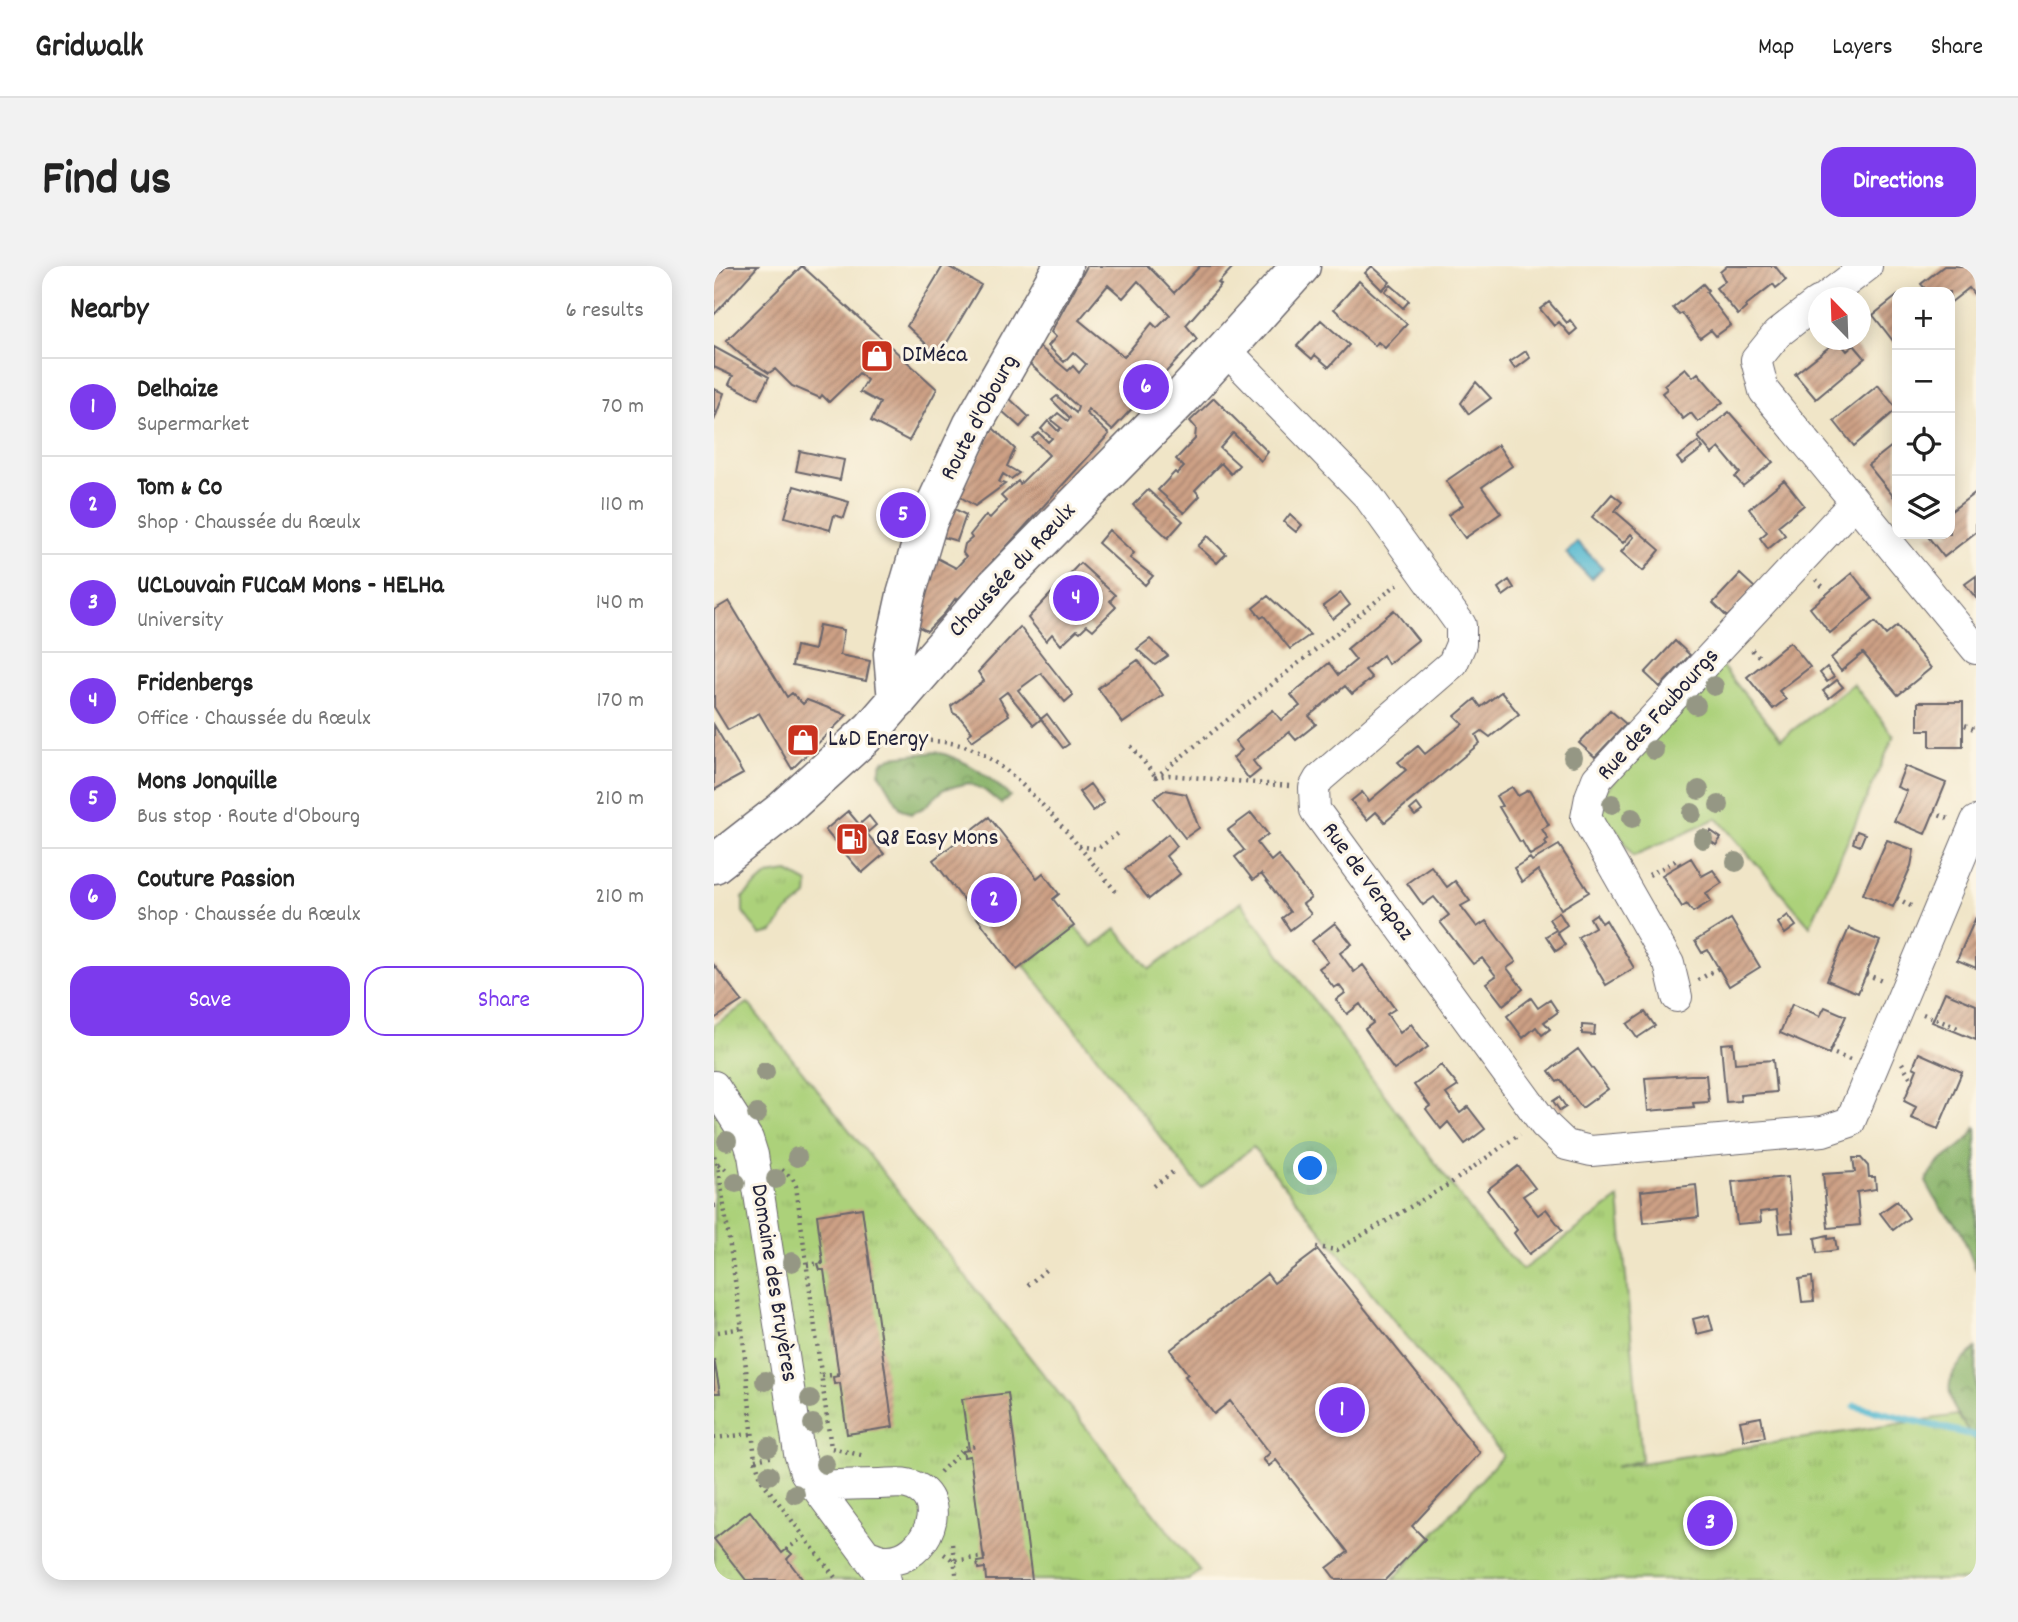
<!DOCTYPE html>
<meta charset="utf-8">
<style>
body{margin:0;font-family:Dekko,sans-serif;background:#f2f2f2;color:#222}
.controls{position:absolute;right:21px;top:21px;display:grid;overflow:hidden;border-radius:14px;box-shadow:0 4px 18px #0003}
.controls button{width:63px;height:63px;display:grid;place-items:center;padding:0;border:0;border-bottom:2px solid #e0e0e0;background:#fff;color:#222;font:35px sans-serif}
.compass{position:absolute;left:1094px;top:21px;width:63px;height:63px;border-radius:50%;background:#fff;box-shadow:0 4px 18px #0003;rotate:337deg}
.you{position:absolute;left:597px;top:903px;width:24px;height:24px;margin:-18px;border:5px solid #fff;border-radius:50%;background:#1a73e8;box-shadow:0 0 0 10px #1a73e833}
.badge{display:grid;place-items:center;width:46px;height:46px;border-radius:50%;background:#7c3aed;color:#fff;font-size:23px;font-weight:700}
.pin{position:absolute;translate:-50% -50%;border:4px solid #fff;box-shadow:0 2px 7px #0006}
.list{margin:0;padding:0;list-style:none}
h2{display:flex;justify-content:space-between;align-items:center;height:91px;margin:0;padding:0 28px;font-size:30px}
h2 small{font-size:23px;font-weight:400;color:#767676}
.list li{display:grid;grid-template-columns:46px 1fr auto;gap:21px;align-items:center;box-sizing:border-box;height:98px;padding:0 28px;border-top:2px solid #e0e0e0}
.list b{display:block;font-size:26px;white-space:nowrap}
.list p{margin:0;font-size:23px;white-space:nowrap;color:#767676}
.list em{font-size:23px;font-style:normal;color:#767676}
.actions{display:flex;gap:14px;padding:21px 28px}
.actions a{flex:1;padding:16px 0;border:2px solid #7c3aed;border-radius:21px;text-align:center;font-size:24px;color:#7c3aed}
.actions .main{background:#7c3aed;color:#fff}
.icon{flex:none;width:38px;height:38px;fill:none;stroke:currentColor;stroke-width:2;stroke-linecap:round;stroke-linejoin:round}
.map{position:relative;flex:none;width:1262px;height:1314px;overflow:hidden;border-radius:21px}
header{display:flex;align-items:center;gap:42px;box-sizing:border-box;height:98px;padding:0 35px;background:#fff;border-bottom:2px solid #e0e0e0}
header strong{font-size:33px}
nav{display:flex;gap:38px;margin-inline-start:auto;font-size:24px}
.intro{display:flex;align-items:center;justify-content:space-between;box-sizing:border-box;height:168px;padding:0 42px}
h1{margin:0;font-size:49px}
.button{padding:18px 32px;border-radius:21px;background:#7c3aed;color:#fff;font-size:24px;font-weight:700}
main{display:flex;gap:42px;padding:0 42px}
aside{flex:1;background:#fff;border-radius:21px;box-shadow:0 4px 18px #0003}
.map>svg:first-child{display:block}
.grass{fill:url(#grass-tufts);stroke:#677a5a;stroke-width:2}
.forest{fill:url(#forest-crowns);stroke:#566a52;stroke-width:2}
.park{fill:#acd17a;stroke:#677a5a;stroke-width:2}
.water{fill:#52b8d0;stroke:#3a6d86;stroke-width:2}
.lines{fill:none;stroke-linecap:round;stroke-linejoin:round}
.stream{stroke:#52b8d0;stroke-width:7}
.building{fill:url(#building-hatch);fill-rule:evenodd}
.minor-casing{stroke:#6a666c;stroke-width:32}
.secondary-casing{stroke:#6a666c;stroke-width:41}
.path{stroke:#6a666c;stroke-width:4.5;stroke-dasharray:2 5;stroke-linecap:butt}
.minor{stroke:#fff;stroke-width:30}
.secondary{stroke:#fff;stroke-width:38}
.tree{fill:#959784}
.labels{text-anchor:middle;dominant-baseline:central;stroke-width:6;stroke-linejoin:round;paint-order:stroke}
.poi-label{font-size:24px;fill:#22223b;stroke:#fcf5e5;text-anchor:start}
.street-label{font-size:24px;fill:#22223b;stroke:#fcf5e5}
</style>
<header>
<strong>Gridwalk</strong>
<nav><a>Map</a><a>Layers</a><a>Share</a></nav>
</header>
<div class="intro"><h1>Find us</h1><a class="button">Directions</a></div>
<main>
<aside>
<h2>Nearby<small>6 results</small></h2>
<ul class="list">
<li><span class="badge">1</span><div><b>Delhaize</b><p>Supermarket</p></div><em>70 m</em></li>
<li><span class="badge">2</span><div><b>Tom &amp; Co</b><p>Shop · Chaussée du Rœulx</p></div><em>110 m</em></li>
<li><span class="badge">3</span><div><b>UCLouvain FUCaM Mons - HELHa</b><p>University</p></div><em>140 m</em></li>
<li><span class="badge">4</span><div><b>Fridenbergs</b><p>Office · Chaussée du Rœulx</p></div><em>170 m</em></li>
<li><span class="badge">5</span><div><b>Mons Jonquille</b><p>Bus stop · Route d'Obourg</p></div><em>210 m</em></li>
<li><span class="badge">6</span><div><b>Couture Passion</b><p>Shop · Chaussée du Rœulx</p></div><em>210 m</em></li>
</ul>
<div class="actions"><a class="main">Save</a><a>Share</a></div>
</aside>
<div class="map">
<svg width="1262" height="1314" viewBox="0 0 1262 1314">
<defs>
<pattern id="grass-tufts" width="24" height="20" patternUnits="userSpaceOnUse" patternTransform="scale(1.75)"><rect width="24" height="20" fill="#acd17a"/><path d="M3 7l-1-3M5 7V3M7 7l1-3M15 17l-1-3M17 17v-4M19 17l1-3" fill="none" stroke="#94b36a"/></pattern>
<pattern id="forest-crowns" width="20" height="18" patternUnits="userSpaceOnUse" patternTransform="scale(1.75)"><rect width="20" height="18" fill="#89b36a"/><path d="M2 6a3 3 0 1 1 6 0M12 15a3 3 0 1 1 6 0" fill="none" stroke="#709158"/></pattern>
<pattern id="building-hatch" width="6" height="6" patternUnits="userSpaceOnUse" patternTransform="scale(1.75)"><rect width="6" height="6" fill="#cda085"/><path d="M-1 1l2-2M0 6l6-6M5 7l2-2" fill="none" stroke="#a6826e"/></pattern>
</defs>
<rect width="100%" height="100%" fill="#fcf5e5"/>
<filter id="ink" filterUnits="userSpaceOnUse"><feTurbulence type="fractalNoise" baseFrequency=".0143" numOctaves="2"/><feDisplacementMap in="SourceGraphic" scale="14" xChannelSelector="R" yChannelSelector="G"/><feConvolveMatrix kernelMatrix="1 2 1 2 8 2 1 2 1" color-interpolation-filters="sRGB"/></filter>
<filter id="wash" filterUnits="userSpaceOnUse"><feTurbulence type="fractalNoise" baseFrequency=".00686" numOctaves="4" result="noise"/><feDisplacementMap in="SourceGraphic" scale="28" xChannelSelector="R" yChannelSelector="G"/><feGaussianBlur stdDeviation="1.57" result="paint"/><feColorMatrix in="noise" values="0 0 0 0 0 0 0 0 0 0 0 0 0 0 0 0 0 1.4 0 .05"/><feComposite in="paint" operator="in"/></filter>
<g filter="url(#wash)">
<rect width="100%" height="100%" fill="#f0e5c7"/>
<path class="grass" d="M74,606L94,617L93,630L72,647L59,666L46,669L29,646V631L54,609Z
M527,636L772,965L808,1004L905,932L928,1194L901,1201L1243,1149L1262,1175V1314H679L789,1189L539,881L487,922L310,699L360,660L379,681L402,663L436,703Z
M34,737L486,1305L474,1314H0V759Z"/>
<path class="forest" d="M223,486C253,494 273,509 296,530L287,538L270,524L255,517L230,523L211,541L197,548L186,542L165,506L168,496L178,491Z
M1262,861V1004L1246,963L1226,941L1212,916C1221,889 1250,886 1262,861Z
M1262,1082V1175C1247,1154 1224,1129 1242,1103C1247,1095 1256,1088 1262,1082Z"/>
<path class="park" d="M1006,398L1067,473L1139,418L1180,470L1096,660L1003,552L919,590L903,564L896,568L883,545L885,532Z"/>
<path class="water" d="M863,276L889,302L877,313L852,287Z"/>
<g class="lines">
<path class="stream" d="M1141,1140L1262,1170"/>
</g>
<g id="blocks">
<path class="building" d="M12,0H44L0,49V14Z
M88,0L223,123L195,175L157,155L166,137L146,126L153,114L145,107L115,136L108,129L106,132L78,120L61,103L55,107L26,88L12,75Z
M229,0H233L267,19L225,90L193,60Z
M373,0H434L460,27L486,0H520L504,17L507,19L472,59L483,73L398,164L374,143L372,147L395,168L254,323L242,335L241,333L230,348L213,365L203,360L221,291L242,302L252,291L249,287L251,278L258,272L256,269L272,249L276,252L292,235L287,230L304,215L306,218L335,189L318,172L325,167L334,176L338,172L327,163L334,155L344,165L347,162L337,154L344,147L354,155L356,152L338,134L343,130L362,147L364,141L316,98L326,81L354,105L359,100L365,107L372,98L359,86L350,96L334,80L342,71L337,66ZM424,15L456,49L443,62L438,57L410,91L365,54L394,19L409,32Z
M658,0L676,16L668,24L651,7Z
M1013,0H1061L1072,14L1062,22L1059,18L1031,40L1032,42L1024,49L1002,22L1011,15L1006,6Z
M1230,0H1262V31L1255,22L1236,37V26H1214L1207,18Z
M645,15L693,58L671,82L664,76L661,80L620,43Z
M989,18L994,24L992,26L1017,59L1002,70L997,64L986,72L968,47L965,49L959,42Z
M677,19L695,35L689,42L671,25Z
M1183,30V80L1159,49Z
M835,36L853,57L856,54L863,63L856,69L845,56L840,60L826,43Z
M607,54L635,79L615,101L601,89L598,93L583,80Z
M1124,74L1133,85L1140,79L1151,92L1102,133L1081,108Z
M0,81L55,111L44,133L15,118L19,110L0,101Z
M812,85L816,92L801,103L796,96Z
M971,102L979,111L984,107L1009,136L984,156L977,147L969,153L948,127L953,123L950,119Z
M762,116L777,132L755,148L747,137Z
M1164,119L1183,143L1140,180L1120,155Z
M0,123L10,127L0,155Z
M295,132L315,151L306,161L288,145Z
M500,132L554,186L547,195L519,167L506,182L525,199L517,208L507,197L481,224L486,230L470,247L444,224L461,206L463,208L470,201L462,193L481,173L482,162L476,155Z
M1015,146L1059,196L1029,220L1021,211L1026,207L1005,182L998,188L984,171Z
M279,162L301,183L293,200L305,207L297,213L289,208L285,216L291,218L261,240L245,230Z
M984,176L989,182L968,198L963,192Z
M1183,176V235L1154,199Z
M784,179L798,200L768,221L787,247L751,272L734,249L749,239L732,215Z
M86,185L130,194L126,214L82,205Z
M1070,214L1090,239L1064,260L1071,269L1054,283L1046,272L1053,266L1035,243Z
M80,220L135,236L130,252L120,249L116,264L71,251Z
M434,224L469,255L454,272L419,239Z
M1262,226V266L1230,291L1212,268H1236V246Z
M898,228L908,236L901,245L946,284L929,305L907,286L920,271L917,268L909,277L878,251Z
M237,241L252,249L243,275L226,270Z
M576,248L588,259L582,266L570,256Z
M395,264L420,287L416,292L439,310L431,319L384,277Z
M494,270L512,288L503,297L484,280Z
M366,297L401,329L396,335L402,341L379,364L373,359L366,366L363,364L347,379L338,368L332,375L314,352Z
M1138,307L1158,333L1116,367L1096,342Z
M1026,308L1041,322L1013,351L999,337Z
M1262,310V332L1251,318Z
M795,314L800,322L789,330L784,322Z
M627,327L636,339L619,353L609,340Z
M554,330L596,369L576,383L550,350L547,352L539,342Z
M15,335L73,431L78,427L89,438L93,434L133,449L78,503L45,447L14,464L0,441V344Z
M680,344L704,374L674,398L669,389L651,404L658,412L638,428L631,420L595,450L602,458L582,474L575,466L539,495L546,504L535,513L519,492L528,484L521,475L559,444L567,454L586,440L577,429L615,397L624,409L642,394L633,383Z
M1161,356L1172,369L1183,360L1217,402L1184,429L1149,387L1127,405L1117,392Z
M105,359L130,364L126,389L156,395L152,415L78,400L82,380L100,384Z
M306,361L359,429L351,436L327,407L304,424L327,453L320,459L293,426L285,432L295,449L258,475L254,469L258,466L245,450L239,447L237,440L270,415L264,406Z
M436,373L454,390L441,399L423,383Z
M961,375L976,389L946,421L931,407Z
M1076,376L1096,401L1065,425L1072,433L1059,443L1033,411Z
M424,394L449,429L409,457L384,422Z
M1113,401L1120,411L1113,416L1106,407Z
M1123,414L1129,421L1115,432L1109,425Z
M787,426L805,448L776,471L768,465L762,469L766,477L671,556L662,546L653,554L637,535L648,526L655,535L692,504L684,496L704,480L711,488L749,458L741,450L761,433L767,441Z
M1204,436H1249V481H1216V464H1204Z
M896,444L912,458L881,491L865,477Z
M333,448L355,478L349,482L327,453Z
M0,459L29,508L0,524Z
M1191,500L1232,517L1211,568L1180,555L1193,525L1183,521Z
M376,518L390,537L379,545L365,526Z
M798,521L804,530L815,524L835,559L828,563L834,573L831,575L833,579L816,589L808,575L806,576L785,541L788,540L782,530Z
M451,524L472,528L485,562L471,572L440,532Z
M703,538L708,545L701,550L696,544Z
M134,545L170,588L148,607L111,564Z
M537,547L554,568L543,577L557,595L564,589L597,632L589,638L597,648L576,664L568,652L576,646L547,608L539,614L521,591L530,584L514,564Z
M155,550L162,559L154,566L146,558Z
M275,551L323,612L329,607L345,628L339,633L360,660L303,704L219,594Z
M997,565L1007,572L1002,579L992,572Z
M1143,565L1151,568L1146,580L1139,577Z
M454,568L463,580L452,590L466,608L435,633L411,603Z
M1173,574L1200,584L1197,600L1179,641L1149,628Z
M845,579L875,626L847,643L824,604L808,616L800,602L816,592L818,595Z
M977,592L988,610L999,604L1008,617L992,627L997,635L979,646L973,638L968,641L948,609Z
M717,600L733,621L741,615L756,635L747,640L763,661L772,655L802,696L793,702L809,723L789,739L772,717L782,710L768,692L759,698L726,656L735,649L720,631L709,639L693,617Z
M845,646L853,659L843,666L851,679L842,685L832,670L842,664L835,653Z
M882,648L888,657L892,654L920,702L892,719L864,671L881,661L876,652Z
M1074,649L1082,660L1071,668L1064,657Z
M1262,651V702L1243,694Z
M1017,653L1046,701L1015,720L994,684L988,687L981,675Z
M621,657L638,678L626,687L640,706L649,699L681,743L673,748L686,767L697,758L714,781L680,804L651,763L659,757L646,738L633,748L622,734L631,727L625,719L620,722L605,702L614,696L598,675Z
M1135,662L1166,675L1144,727L1113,714Z
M0,699L28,735L0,753Z
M1231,726L1262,739V774L1218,756Z
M817,732L824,742L836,734L844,746L830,756L836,763L828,769L822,761L809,772L793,750Z
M1078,738L1106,750L1111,741L1132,750L1115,788L1066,767Z
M931,746L941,760L923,772L913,758Z
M868,759L881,760L880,769L868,768Z
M1019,777L1021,797L1059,794L1062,826L1026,829L1027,835L1012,836L1007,778Z
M864,783L894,823L868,842L847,814L843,816L835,805Z
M1205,787L1248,806L1224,863L1197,852L1202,841L1190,835L1203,803L1199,801Z
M727,799L744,820L732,828L746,847L754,841L771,863L751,878L734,856L727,863L712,843L716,840L700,819Z
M977,809H992L995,836L979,837L980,841L934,845L931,812Z
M845,831L852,841L846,845L839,835Z
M1139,892H1147L1154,900L1155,911H1161L1162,923L1143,926L1146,959L1114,962L1109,908L1141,906Z
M804,900L821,922L809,930L824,949L832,943L848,964L815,988L800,967L803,964L773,924Z
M1074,911L1079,966L1066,967L1063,944L1046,946L1047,956L1023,958L1018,916Z
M982,919L985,951L930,957L927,925Z
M1183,935L1195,952L1179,964L1166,947Z
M148,942L179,1161L133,1168L126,1117L120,1118L119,1111L125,1110L110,1004H106L104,998L109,997L103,949Z
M1114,969V973L1121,972L1123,984L1103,987L1101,972Z
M604,984L766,1187L698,1260L711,1273L671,1314H622L613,1302L634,1286L562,1194L555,1200L549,1193L556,1187L516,1135L500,1148L471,1110L474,1108L456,1084L553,1008L560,1017Z
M1098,1011L1100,1035L1088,1036L1085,1013Z
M995,1049L999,1064L983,1068L979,1053Z
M0,1093L6,1127H0Z
M294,1127L308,1236L318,1314H272L271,1302L264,1303L263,1296L270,1295L256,1190L250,1191L249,1185L255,1184L248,1133Z
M1047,1151L1051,1171L1030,1174L1026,1155Z
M36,1245L68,1287L73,1283L78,1288L73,1293L89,1314H32L0,1273Z"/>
</g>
</g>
<g filter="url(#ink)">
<use href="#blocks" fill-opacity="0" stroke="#6a666c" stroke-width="2"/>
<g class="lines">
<defs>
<path id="minor" d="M1111,32L1153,0
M1104,36L1063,68L1042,94L1050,125L1262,383
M511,83L654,230L747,359V378L739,397L605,513L600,522L601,544L831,859L852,879L877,885L1109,865L1136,856L1262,555
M963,731L955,698L872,552L876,531L883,513L1141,236
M0,820L34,873L39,889L85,1187L91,1206L171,1314
M100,1220C122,1219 144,1218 166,1218C175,1218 185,1216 193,1218C240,1229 213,1296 172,1294C165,1294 158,1290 151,1288"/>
<path id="secondary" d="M183,435L179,388L192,329L214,255L258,160L349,0
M0,598L68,545L158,463L282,320L469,130L587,0"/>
</defs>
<use href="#minor" class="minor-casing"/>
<use href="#secondary" class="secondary-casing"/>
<path class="path" d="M1102,314L1111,323
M1038,384L1048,393
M1251,459L1262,464
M188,473C210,475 233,474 253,481C302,497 370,587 403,627
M417,480L442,511
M575,520L455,509L442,511L685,317
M1219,547L1235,553
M365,580L383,583L406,566
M935,609L963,594L966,599
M1183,632L1197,640
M1152,708L1168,715
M984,714L1005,702
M1209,748L1244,762
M1121,788L1136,794
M1188,797L1198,814
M0,890L4,899L28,1062L41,1194L48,1215L123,1314
M4,899L15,905
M68,904L78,912L82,920L117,1182L151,1190
M440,920L460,905
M0,940L10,939
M602,981L623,984L737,917L806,868
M93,999L113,996
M314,1019L335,1001
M4,1066L28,1062
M108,1110L129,1108
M0,1172L37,1168
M41,1194L61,1190
M226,1206L251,1182L262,1180
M238,1278L243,1314
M72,1284L89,1271
M230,1288L240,1295L276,1290"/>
<use href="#minor" class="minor"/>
<use href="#secondary" class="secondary"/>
</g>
<g class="tree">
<circle cx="1000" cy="420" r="10"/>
<circle cx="982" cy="439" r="10"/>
<circle cx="940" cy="484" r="10"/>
<circle cx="859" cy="491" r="10"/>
<circle cx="985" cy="524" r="10"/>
<circle cx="898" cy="538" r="10"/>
<circle cx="1005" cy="539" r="10"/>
<circle cx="978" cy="547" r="10"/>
<circle cx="918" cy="552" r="10"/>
<circle cx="989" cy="573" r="10"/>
<circle cx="1022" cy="596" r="10"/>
<circle cx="51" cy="806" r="10"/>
<circle cx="43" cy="848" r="10"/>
<circle cx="13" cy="875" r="10"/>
<circle cx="83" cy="891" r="10"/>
<circle cx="62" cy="913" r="10"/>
<circle cx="22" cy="917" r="10"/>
<circle cx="78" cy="996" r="10"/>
<circle cx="51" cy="1115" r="10"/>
<circle cx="96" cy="1133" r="10"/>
<circle cx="99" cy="1158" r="10"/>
<circle cx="55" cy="1181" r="10"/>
<circle cx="111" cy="1198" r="10"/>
<circle cx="55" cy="1209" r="10"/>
<circle cx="81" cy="1228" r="10"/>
</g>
</g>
<defs>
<symbol id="shop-square" viewBox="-11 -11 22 22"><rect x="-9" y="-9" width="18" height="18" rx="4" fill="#c8321e" stroke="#fcf5e5"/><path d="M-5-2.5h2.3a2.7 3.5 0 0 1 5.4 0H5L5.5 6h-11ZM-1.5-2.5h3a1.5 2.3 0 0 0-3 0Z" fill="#fff"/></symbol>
<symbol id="fuel-square" viewBox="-11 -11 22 22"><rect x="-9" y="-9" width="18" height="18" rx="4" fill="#c8321e" stroke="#fcf5e5"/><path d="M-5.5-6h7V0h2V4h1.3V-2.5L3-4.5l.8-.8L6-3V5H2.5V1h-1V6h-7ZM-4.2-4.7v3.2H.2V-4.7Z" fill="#fff"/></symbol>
</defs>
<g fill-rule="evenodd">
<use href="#shop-square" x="144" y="71" width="38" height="38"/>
<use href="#shop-square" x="70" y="455" width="38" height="38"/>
<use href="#fuel-square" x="119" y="554" width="38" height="38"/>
</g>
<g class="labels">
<g class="poi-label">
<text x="188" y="90">DIMéca</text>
<text x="114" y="474">L&amp;D Energy</text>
<text x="162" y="573">Q8 Easy Mons</text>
</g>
<g class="street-label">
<text transform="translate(266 152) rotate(-62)">Route d'Obourg</text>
<text transform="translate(299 305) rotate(-47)">Chaussée du Rœulx</text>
<text transform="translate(945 449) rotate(-48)">Rue des Faubourgs</text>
<text transform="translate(653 616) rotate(54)">Rue de Verapaz</text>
<text transform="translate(59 1017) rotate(81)">Domaine des Bruyères</text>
</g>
</g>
</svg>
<div class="controls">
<button>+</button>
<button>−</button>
<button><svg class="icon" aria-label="locate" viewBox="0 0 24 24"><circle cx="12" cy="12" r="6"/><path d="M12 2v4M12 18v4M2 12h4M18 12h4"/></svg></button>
<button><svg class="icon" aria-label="layers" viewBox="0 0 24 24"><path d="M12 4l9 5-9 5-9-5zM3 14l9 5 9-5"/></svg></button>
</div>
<svg class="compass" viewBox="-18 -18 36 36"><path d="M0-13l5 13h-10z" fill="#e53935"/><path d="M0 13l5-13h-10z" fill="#767676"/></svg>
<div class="you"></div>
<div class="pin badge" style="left:628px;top:1144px">1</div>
<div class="pin badge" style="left:280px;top:634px">2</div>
<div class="pin badge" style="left:996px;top:1257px">3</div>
<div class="pin badge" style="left:362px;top:332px">4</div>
<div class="pin badge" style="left:189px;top:249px">5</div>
<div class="pin badge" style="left:432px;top:121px">6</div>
</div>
</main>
